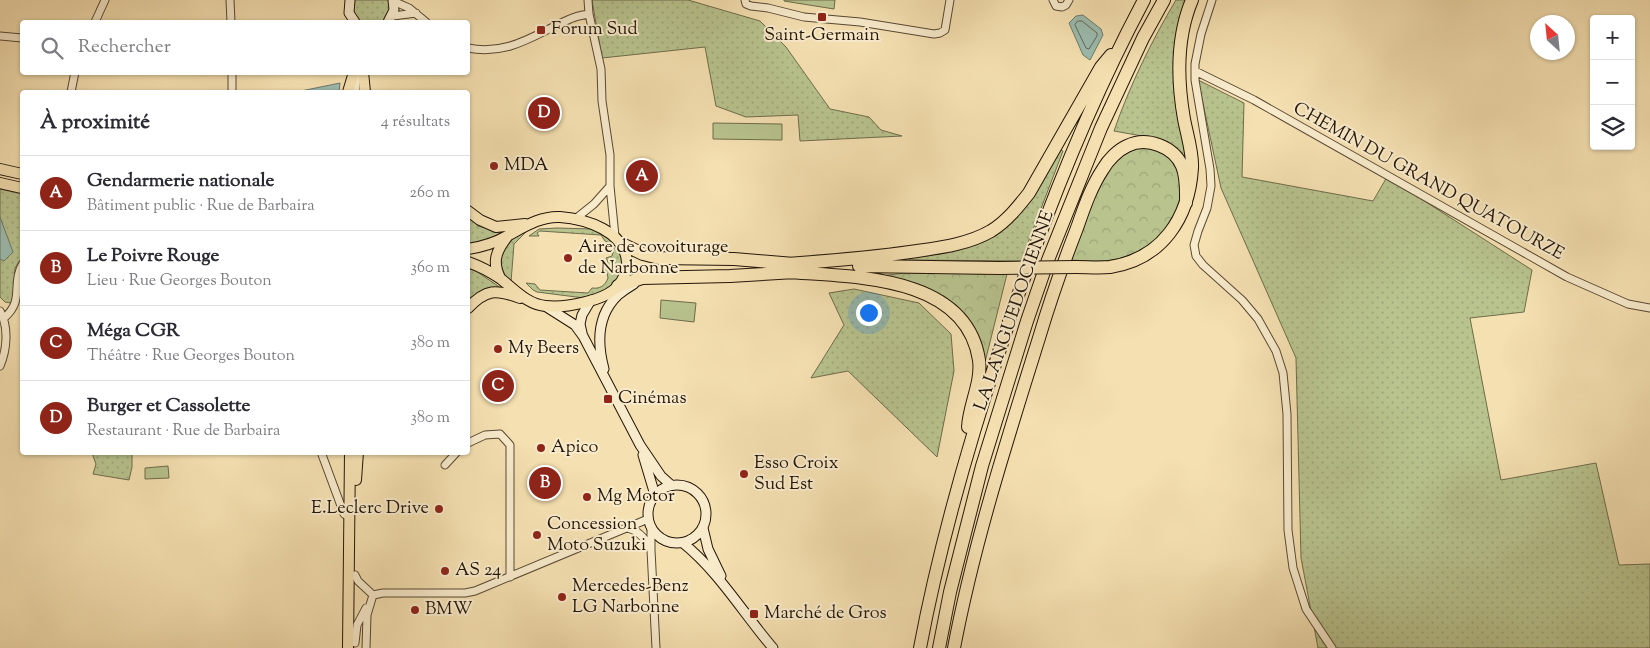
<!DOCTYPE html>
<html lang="fr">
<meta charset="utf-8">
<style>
body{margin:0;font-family:"Sorts Mill Goudy",serif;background:#f2f2f3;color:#2b2b33}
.controls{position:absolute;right:15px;top:15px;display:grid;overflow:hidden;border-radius:5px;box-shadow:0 1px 4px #0004}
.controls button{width:45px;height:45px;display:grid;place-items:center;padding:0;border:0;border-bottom:1px solid #e1e1e2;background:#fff;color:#2b2b33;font:25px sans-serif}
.compass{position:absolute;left:1530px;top:15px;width:45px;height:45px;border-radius:50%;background:#fff;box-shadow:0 1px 4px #0004;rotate:333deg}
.you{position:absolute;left:868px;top:312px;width:18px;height:18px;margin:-12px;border:4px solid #fff;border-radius:50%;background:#1a73e8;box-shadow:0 0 0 8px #1a73e833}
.badge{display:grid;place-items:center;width:32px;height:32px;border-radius:50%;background:#8f2418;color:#fff;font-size:16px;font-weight:700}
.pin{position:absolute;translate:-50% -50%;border:2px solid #fff;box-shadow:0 1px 5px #0006}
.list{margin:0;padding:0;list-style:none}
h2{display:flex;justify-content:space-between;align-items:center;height:65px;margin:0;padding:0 20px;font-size:21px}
h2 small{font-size:16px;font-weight:400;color:#7c7c81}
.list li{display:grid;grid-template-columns:32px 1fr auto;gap:15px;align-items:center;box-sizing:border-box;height:75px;padding:0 20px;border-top:1px solid #e1e1e2}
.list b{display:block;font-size:19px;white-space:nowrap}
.list p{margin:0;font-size:16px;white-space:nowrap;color:#7c7c81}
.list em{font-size:16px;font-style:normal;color:#7c7c81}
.icon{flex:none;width:28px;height:28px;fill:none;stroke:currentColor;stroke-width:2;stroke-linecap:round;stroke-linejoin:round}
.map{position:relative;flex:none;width:1650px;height:648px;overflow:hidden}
.search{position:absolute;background:#fff;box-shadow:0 1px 4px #0004;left:20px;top:20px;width:450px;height:55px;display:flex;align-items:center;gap:12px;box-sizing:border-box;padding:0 18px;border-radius:5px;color:#7c7c81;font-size:19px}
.panel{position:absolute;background:#fff;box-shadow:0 1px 4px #0004;left:20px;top:90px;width:450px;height:365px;border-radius:5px}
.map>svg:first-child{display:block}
.grass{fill:url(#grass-dots);stroke:#6e6c4a}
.forest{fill:url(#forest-crowns);stroke:#6e6c4a}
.garden{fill:#b8c38e;stroke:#6e6c4a}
.water{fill:#9cbdb0;stroke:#6c7a6c}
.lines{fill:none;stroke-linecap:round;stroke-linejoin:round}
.shore{stroke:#60695c;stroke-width:1}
.street-casing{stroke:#584832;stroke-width:9}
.secondary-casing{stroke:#231507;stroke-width:11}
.primary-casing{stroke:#231507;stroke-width:12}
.highway-casing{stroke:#231507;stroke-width:14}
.street{stroke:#f8ebcc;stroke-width:7}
.secondary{stroke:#f8ebcc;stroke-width:9}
.primary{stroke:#f5e0b1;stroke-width:10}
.highway{stroke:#f5e0b1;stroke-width:12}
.highway-bridge-casing{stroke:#231507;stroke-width:14;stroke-linecap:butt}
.highway-bridge{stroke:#f5e0b1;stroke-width:12}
.poi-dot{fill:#8f2418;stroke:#f8ebcc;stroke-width:2}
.labels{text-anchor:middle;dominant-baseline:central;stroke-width:4;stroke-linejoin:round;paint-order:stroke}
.poi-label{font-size:18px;fill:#231507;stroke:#f8ebcc;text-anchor:start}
.street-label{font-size:18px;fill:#231507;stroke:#f8ebcc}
</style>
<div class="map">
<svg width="1650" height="648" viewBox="0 0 1650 648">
<defs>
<pattern id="grass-dots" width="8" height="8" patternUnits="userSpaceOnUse" patternTransform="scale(1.25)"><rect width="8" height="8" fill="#b8c38e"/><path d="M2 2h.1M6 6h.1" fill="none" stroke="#9ea779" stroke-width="1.8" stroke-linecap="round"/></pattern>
<pattern id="forest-crowns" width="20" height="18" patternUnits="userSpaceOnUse" patternTransform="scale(1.25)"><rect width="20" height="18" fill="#b8c38e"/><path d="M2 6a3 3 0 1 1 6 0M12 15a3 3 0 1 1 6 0" fill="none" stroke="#9ea779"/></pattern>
</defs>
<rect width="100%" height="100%" fill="#f5e0b1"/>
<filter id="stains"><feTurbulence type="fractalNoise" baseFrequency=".004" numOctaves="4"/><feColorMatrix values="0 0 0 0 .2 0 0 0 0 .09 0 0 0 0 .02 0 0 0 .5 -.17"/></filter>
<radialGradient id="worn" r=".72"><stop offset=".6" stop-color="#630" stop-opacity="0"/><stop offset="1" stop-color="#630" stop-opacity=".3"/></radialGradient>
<path class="grass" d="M354,0H388C392,8 389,16 383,22H360L353,12Z
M592,0H688L760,21L786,47L830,109L869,117L881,130L902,136L800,141L798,115L746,117L716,106L705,47L602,58Z
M1176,0H1189L1176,45L1190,172L1176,149L1164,140L1114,131C1129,87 1152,40 1176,0Z
M1198,80L1244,103L1242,177L1373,201L1387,177L1532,270L1524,312L1470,318L1501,480L1596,463L1619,565L1650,564V648H1318L1301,558L1296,358L1221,188Z
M1060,149L1063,151L1021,261L909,260V258L985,237Z
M0,189L22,194V257L15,268L13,296L11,303L5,302L0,297Z
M468,216L478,226L499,231V234L478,244H468Z
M557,228L591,229L610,238L621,252L623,264L617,280L608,288L597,294L584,298L537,292L533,290L526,283L535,284L540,290L588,293L592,288C600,289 605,286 608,278L607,273L601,267L608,262L606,258L612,256L614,249L612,244L605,241L601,235L540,231L537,233L539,236H529L539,229Z
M529,229L514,244L511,282C489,260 506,240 529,229Z
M468,268L476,271L501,288L468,303Z
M854,289L919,303L951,334L954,371L937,457L848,371L811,378L844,325L829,293Z
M92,453H132V467L129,480L93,474L96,464Z"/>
<path class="forest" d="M1137,147C1143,148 1154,147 1160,149C1164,151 1168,157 1171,160C1180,169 1182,179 1181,191C1178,223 1154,247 1124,257C1107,263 1088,261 1070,260L1101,180L1118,157Z
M906,273L1007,274L983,370L956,309L879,276Z"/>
<path class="garden" d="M784,0H835L834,9L784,1Z
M713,123L782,124V140L713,139Z
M661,300L696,303L694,322L660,318Z
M168,466L169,478L145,479V468Z"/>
<path class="water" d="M1083,15L1101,29L1103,35L1090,60L1083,55L1069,23L1076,16Z
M340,83L339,92H296Z
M0,217L13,252L4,261L0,259Z"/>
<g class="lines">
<path class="shore" d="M1078,21H1082L1097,33V36L1089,49L1086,48L1075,25Z"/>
<defs>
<path id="street" d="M230,0L231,22
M588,0L589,14L601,69L602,101L610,155V186L615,236
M745,0L746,4L751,6L768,8L804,17L860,22L934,34L940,33L945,30L950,0
M1053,0L1056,6L1062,7L1066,5L1069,0
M1212,0L1201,34L1195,64V80L1210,169L1211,186L1207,208L1198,231L1194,245L1196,256L1203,265L1242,300L1258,319L1276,351L1283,373L1287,414L1288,530L1293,568L1306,609L1332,648
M393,1L409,8L426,22
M393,16L416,13
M95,22L105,0
M0,36L22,38
M468,48C509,56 535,34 570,19C576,16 583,15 589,14
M1195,71L1254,100L1567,277L1628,304L1650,308
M71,92L75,72
M232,92V72
M574,220L594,204L610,186
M0,311C9,327 7,350 0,366
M4,318C25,300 11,285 22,265
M468,443L485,435L500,434L510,445V577
M321,452L344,514L349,517
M445,465L457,452
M628,528C639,531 645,538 649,547
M651,528V550L656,648
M355,575L358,581L373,595L383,593H465L475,591L648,519
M355,643L357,625L366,608
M366,648L367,615L373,595"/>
<path id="secondary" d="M350,0L349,13L355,22
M388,22L394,10L393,0
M355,92V75
M545,306L575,325L583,336L640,445L661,476L671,485
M582,333L580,324L582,315L591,300
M604,369C597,343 597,315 618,295C623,291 629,287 634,284
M643,455L655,495
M648 514a29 29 0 1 1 58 0a29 29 0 1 1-58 0Z
M703,528L708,549L721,576
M683,543C719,572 743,613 773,648"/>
<path id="primary" d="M363,72L365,92
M348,92L354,72
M0,169L22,174
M0,183L22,188
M468,211L480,220L496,227L525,224
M468,249C481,247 495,243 507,236C524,227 540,216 560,217C586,219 625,231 627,262C628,270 623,280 618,286C605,301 565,308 546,306C528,305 515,290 501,279C491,272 479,266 468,262
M500,278C492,262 496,251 507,237
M468,308C486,289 496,289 520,298
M356,480L358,452
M348,648L350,452"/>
<path id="highway" d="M622,244L643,254L659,258L734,259L794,264
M787,264C828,261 869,258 910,252C937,248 967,245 991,231C1007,221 1018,207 1029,193L1101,67L1111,55
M859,266L999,268
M1076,267C1087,267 1099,268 1110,267C1162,259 1189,218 1192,168C1193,153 1187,135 1184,119C1177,79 1176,38 1192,0
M788,272C854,277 966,275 979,360C982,383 969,405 968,427
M618,286L642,278L730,276L795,272
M920,648C939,547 968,446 1000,349C1039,229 1085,111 1144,0
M939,648L950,592L982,466L1027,321L1048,260L1101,128L1143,38L1164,0
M954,648C974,543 1007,440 1039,338C1050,301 1063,264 1077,228C1084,208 1091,187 1103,169C1108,160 1118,150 1127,146C1147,136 1174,147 1182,166C1187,178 1186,191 1186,203"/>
</defs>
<use href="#street" class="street-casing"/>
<use href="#secondary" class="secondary-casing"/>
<use href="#primary" class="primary-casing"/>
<use href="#highway" class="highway-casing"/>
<use href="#street" class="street"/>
<use href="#secondary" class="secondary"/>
<use href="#primary" class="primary"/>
<use href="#highway" class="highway"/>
<defs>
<path id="highway-bridge" d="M999,268L1076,267"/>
</defs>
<use href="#highway-bridge" class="highway-bridge-casing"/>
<use href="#highway-bridge" class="highway-bridge"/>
</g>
<g class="poi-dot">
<rect x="817" y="12" width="10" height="10" rx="2.5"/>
<rect x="536" y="25" width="10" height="10" rx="2.5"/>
<circle cx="494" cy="166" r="5"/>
<circle cx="568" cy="258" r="5"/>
<circle cx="498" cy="349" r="5"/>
<rect x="603" y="394" width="10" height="10" rx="2.5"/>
<circle cx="541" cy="448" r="5"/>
<circle cx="744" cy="474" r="5"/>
<circle cx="587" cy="497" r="5"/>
<circle cx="439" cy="509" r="5"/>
<circle cx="537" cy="535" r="5"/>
<circle cx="445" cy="571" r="5"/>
<circle cx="562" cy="597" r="5"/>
<circle cx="415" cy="610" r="5"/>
<rect x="749" y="609" width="10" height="10" rx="2.5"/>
</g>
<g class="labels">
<g class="poi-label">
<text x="551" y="30">Forum Sud</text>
<text x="822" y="36" text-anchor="middle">Saint-Germain</text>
<text x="504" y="166">MDA</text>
<text x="578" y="248">Aire de covoiturage<tspan x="578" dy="21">de Narbonne</tspan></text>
<text x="508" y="349">My Beers</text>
<text x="618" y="399">Cinémas</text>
<text x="551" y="448">Apico</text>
<text x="754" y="464">Esso Croix<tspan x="754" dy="21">Sud Est</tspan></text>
<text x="597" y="497">Mg Motor</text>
<text x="429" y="509" text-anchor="end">E.Leclerc Drive</text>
<text x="547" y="525">Concession<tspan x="547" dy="21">Moto Suzuki</tspan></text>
<text x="455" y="571">AS 24</text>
<text x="572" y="587">Mercedes-Benz<tspan x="572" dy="21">LG Narbonne</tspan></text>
<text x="425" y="610">BMW</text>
<text x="764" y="614">Marché de Gros</text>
</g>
<g class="street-label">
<text transform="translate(1428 182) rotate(29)">CHEMIN DU GRAND QUATOURZE</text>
<text transform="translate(1015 311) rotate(-71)">LA LANGUEDOCIENNE</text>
</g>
</g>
<rect width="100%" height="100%" filter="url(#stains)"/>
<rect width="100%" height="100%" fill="url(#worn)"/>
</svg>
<div class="controls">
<button>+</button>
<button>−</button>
<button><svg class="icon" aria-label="layers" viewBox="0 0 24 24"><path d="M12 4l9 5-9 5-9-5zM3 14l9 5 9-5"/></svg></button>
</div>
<svg class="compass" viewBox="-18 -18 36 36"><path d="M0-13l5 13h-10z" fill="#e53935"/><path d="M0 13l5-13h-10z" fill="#7c7c81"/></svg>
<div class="you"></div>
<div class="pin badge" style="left:642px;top:176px">A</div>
<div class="pin badge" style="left:545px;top:483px">B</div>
<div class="pin badge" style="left:498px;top:386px">C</div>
<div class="pin badge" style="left:544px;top:113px">D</div>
<div class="search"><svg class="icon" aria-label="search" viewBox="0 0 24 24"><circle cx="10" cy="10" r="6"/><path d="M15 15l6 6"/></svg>Rechercher</div>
<section class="panel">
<h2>À proximité<small>4 résultats</small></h2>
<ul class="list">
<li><span class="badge">A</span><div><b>Gendarmerie nationale</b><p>Bâtiment public · Rue de Barbaira</p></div><em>260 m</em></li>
<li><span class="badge">B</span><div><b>Le Poivre Rouge</b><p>Lieu · Rue Georges Bouton</p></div><em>360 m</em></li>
<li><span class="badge">C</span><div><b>Méga CGR</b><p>Théâtre · Rue Georges Bouton</p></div><em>380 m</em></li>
<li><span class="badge">D</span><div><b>Burger et Cassolette</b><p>Restaurant · Rue de Barbaira</p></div><em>380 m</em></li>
</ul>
</section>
</div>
